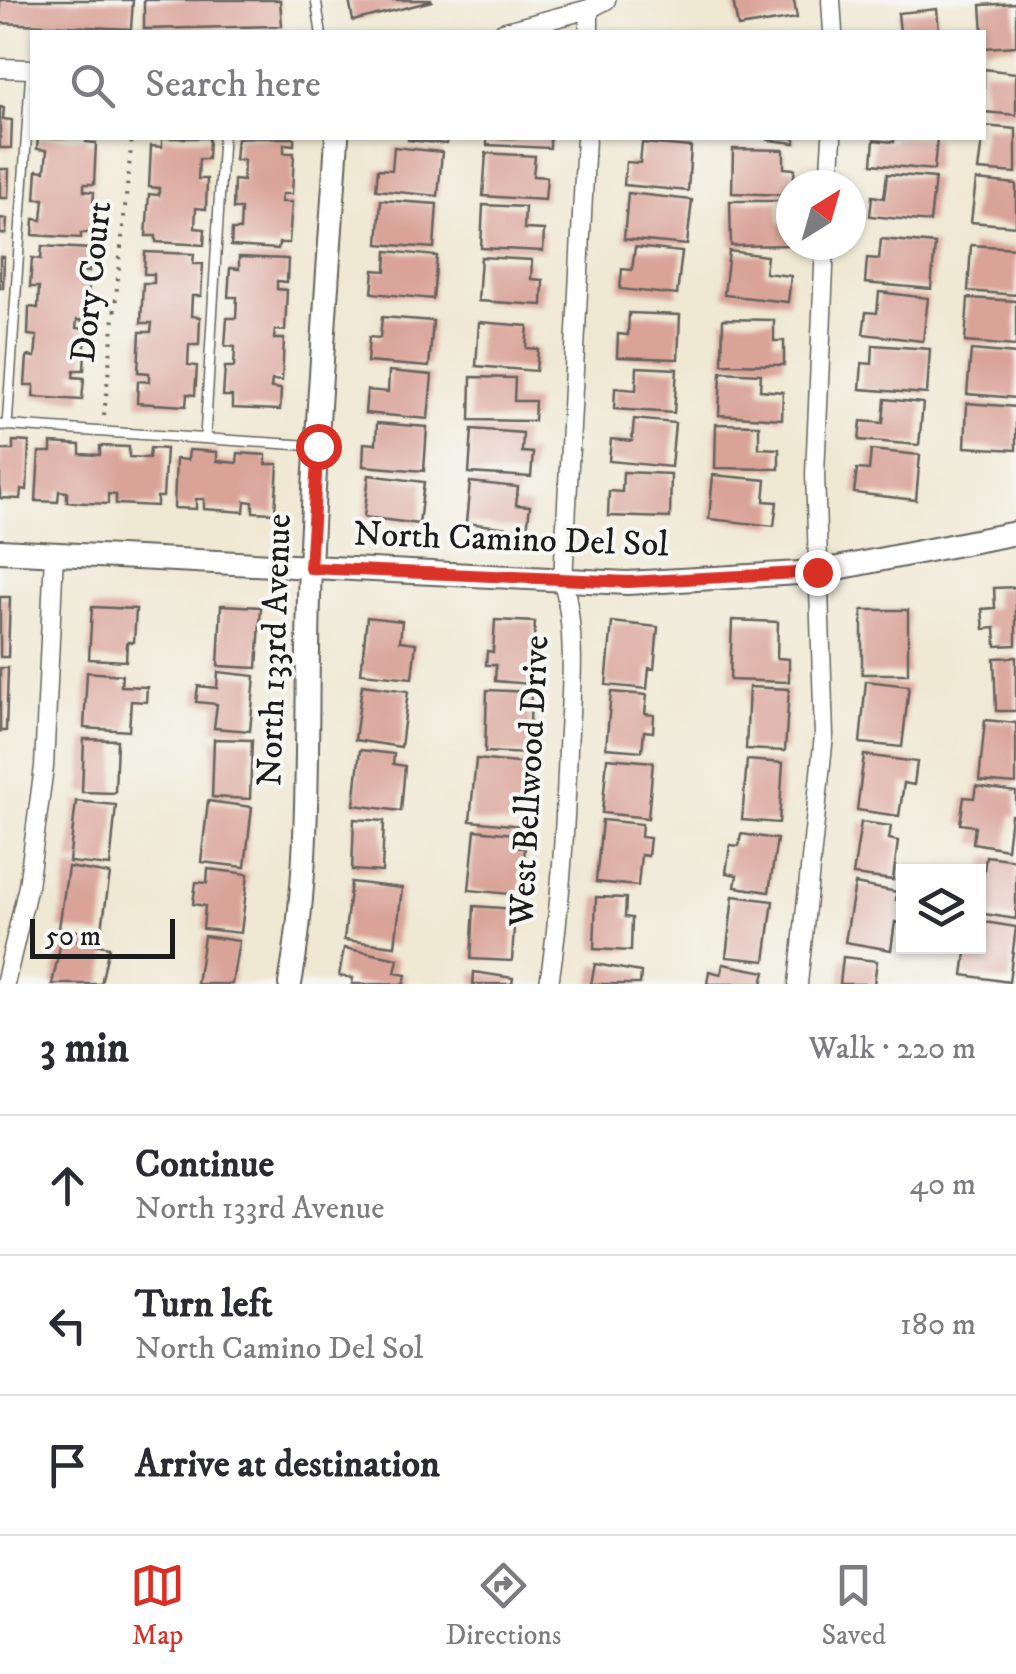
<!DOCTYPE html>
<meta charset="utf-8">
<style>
body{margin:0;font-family:"IM FELL DW Pica",serif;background:#f2f2f3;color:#2b2b33}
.controls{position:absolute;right:30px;bottom:30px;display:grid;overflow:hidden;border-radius:0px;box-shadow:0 2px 8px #0004}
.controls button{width:90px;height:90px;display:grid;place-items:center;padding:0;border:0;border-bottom:2px solid #e1e1e2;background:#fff;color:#2b2b33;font:50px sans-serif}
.compass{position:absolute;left:776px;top:170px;width:90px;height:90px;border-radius:50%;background:#fff;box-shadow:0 2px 8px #0004;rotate:37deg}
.scale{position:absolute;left:30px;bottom:25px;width:145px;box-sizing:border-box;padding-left:10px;border:5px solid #1c1c1c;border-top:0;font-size:28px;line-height:35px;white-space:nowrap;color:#1c1c1c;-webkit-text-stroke:8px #f6f6f2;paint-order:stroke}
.stop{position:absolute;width:30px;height:30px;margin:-22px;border:8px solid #d93025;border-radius:50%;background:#fff}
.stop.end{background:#d93025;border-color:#fff;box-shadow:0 2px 10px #0008}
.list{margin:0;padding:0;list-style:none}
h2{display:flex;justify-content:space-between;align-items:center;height:130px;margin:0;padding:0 40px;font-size:42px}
h2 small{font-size:32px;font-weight:400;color:#7c7c81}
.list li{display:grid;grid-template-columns:65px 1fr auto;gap:30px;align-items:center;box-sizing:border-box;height:140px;padding:0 40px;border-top:2px solid #e1e1e2}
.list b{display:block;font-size:38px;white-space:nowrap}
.list p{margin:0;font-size:32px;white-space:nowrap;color:#7c7c81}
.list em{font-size:32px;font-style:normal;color:#7c7c81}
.icon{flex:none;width:55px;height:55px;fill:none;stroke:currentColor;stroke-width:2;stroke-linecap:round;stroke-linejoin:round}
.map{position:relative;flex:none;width:1016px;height:984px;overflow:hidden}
.search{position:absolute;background:#fff;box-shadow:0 2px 8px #0004;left:30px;right:30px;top:30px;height:110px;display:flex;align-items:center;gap:25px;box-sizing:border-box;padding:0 35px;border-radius:0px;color:#7c7c81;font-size:38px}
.sheet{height:550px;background:#fff}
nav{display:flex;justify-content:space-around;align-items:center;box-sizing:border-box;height:140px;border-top:2px solid #e1e1e2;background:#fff;font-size:28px;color:#7c7c81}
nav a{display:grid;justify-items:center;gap:5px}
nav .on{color:#d93025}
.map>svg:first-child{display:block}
.building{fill:#d9a398}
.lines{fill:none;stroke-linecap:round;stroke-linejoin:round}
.service-casing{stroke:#66635c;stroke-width:12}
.minor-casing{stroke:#66635c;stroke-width:21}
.tertiary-casing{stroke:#66635c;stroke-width:26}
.path{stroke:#66635c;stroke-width:4;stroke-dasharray:2.5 8;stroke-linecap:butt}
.service{stroke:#fff;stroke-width:9}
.minor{stroke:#fff;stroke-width:18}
.tertiary{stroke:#fff;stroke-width:22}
.route{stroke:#d93025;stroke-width:12}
.labels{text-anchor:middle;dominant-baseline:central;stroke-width:8;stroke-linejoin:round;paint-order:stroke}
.street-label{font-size:35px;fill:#1c1c1c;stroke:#f6f6f2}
</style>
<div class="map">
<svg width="1016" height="984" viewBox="0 0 1016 984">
<rect width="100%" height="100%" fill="#f6f6f2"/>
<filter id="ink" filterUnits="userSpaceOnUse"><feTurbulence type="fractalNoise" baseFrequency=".01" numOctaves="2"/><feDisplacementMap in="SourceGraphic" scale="20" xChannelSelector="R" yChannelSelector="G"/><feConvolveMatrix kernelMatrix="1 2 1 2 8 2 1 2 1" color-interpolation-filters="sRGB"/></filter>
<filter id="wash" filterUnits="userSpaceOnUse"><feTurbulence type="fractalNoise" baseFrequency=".0048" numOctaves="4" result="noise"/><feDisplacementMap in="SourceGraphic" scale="40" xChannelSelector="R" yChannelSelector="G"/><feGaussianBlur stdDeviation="2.25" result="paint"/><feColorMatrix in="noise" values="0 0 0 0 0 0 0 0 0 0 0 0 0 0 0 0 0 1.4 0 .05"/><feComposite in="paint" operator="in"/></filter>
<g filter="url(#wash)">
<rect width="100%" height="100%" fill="#efe8d3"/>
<g id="blocks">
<path class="building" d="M0,0H133L131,29L0,23Z
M144,0H280L282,26L144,29Z
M349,0H431L432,1L353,21Z
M733,0H794L797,18L738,27Z
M1016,3V46L984,48L981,5Z
M937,9L939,32H900L898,13Z
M984,69L1016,73V115L984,112Z
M0,107L4,108L3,119L12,120L11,148H0Z
M984,126L1016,129V173L978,170Z
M38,138H87L86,142L96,143L94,184H84V191L94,192L91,233H81V238L33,235L34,219L42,220L44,199H35L37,170L45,171L47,150L37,149Z
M162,138H209L208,159H199L198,179H207L206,209L196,208L195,228L205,229L204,245L156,242V236H146L149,194L159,195V188L149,187L151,146L162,147Z
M237,138H294V145L284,144V153H294L292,194H282L281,202H292L289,243H279L278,249L231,246L232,230H240L241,209H233L234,180L243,181L244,160H235Z
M408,138H447L446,144L408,140Z
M487,138H550V148L487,145Z
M768,138H795V143L768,140Z
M894,138H937L934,170L872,164L874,140L894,142Z
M642,143L691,147L688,191L624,185L626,162L640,163Z
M394,147L442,152L438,196L376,190L378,169L392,170Z
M733,149L784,150V168L795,169L791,195L732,193Z
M486,153L535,156L533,176L547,177L545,200L483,196Z
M0,169H9L8,198H0Z
M887,174L935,178L930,222L870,216L872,196L884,198Z
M976,180L1016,184V226L971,222Z
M628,193L692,200L687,245L624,239Z
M381,200L437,204L434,248L378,244Z
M730,201H779V223H790L791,245L731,246Z
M483,205L525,207L524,229L544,230L543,251L481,248Z
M0,218L7,219L6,234H0Z
M881,239L935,244L931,289L865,283L867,258L879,259Z
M971,245L1016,248V295L968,291Z
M42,246L90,249L89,272L79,271V279L89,280L86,321L77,320L76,328L86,329L84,370H74L73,377L84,378L82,400L33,397L34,385H25L27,356L35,357L37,336L28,335L29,307L38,308L39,287H30L32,258L41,259Z
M635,247L682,252L677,295L620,289L622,269L632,270Z
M387,251L437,256L433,299L372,293L374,270L386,271Z
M729,251L767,256L765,273L791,276L788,302L724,295Z
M145,252L194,254L193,264H203L201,296H192L191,316L200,317L199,345H189L188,365L197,366L195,395L187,394L186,406L137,403L138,381L149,382V373L138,372L140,332H151L152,323H141L143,283H154V274H144Z
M0,257H4L3,288H0Z
M239,257L288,259L287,282L277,281V289L287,290L285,331L275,330L274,339H284L282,381L272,380L271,388L281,389L280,410L232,408V396H223L225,367H234L235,347L225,346L227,318H236L237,297H228L230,268L239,269Z
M481,257L532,260L531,279L543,280L542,305L478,301Z
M879,292L928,298L923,341L863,334L866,312L877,313Z
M968,298L1016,301V346L965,342Z
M629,313L680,315L678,359L617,357L618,334L628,335Z
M382,317L433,321L429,367L367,362L369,337L380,338Z
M723,319L774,320V341H784V365L722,364Z
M479,322L528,326L526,348L538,349L536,371L476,366Z
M873,345L930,349L927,394L860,389L862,363L872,364Z
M971,350L1016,354V398L967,394Z
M637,367L677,369L674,413L614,409L615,388L636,390Z
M389,371L432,375L428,419L365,413L367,390L388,392Z
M721,372L761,374L760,390L783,392L782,419L719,415Z
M471,377L515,378L514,401H535L534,421L470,420Z
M885,399L923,403L919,445L859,440L861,421L883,423Z
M967,403L1016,407V450L965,447Z
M634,419L675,423L671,467L609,461L611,439L632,441Z
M377,423L427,427L424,471L363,466L364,443L376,444Z
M716,424L759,425V448L779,449V469L715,468Z
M472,429L523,433L522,452L533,453L531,477L469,473Z
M13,441L29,442L27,490L21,489L20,499L0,498V450H13Z
M51,443L80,445V454L100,455V446L129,447V457L149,458L150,448L166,449L163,497H157V506L116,504V495L108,494V504L67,502V492L59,491L58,502L36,501L39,452H51Z
M189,450L217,452V461L237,463L238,453L266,455V464H278L275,513L253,512V502L245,501L244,512L204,509V499H196V509L174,508L176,459L188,460Z
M871,450L920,455L916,500L854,493L857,469L869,470Z
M623,472L671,474L670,518L608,516L609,491L622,492Z
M369,475L424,482L419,524L364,517Z
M713,475L766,480L764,501L777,502L774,526L709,519Z
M470,482L518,487L516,505L530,506L527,530L466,523Z
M1016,587V645L996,646L995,628L984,629L982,609L995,608L994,588Z
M0,597H10L8,657H0Z
M221,605L261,607L257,668L218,666Z
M92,607L136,609L134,642H127L126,661L89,659Z
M862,610H908V674H862Z
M367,617L402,621L400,641L416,643L412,678L361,673Z
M495,620L535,622L531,684L495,681L496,665H486L487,651L493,652Z
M732,620L778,622L777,658L789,659V682L730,680Z
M612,622L658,627L654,669L649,668L647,689L606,685Z
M1016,657V711H996L994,658Z
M0,668H8L6,731H0Z
M87,672L122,675L121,686L147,687L146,702L131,701L129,731L84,728Z
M218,672L255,676L250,731L214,728L217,704L196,702L198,686L217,688Z
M866,681L909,686L902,747L860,743Z
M362,685L408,691L401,747L355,740Z
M749,687L789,689L785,751L746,749Z
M487,690L531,692L529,754L485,752Z
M611,692L647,695L645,714L654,715L653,732L644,731L642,751L606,748Z
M985,720L1016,723V784L979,781Z
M84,739L117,740L115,793L82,792Z
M214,739L252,740L250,799L212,797Z
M360,750L394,754L393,764L405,766L401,811L354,805Z
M864,755L917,762L914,785L904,783L899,816L857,810Z
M607,758L653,762L648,818L602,813Z
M476,759L527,764L522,826L470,821Z
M747,760L783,763L779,823L742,820Z
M976,786L1016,792V815H1011L1007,849L973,843L975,826L960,824L964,797L974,798Z
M76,801L116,805L110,866L69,862Z
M208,801L252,807L245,867L201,862Z
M354,819L384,821L382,872L352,870Z
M602,820L642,824L641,837L650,838L648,856L641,855L638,886L596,882Z
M861,822L891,826L889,839L898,841L893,880L853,875Z
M475,830L515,834L513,847L525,848L520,895L469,890Z
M741,834L777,839L769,892L735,887L737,875L726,873L730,845L739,846Z
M986,856L1016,860V919L978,913Z
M68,867L110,874L101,935L59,928Z
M208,869L248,874L241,933L203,929L205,906L193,904L196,882L207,883Z
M351,882L402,888L395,946L344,940Z
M855,884L897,892L896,900L904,902V924L895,922L891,950L845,942Z
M733,896L773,901L765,961L726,957Z
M596,897L626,898L625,917L632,918L631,951L594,949Z
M474,906L515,909L512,961L471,959Z
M978,921L1016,927L1009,982L963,975L967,946H978Z
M204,936L239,941L232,984H197Z
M62,937L109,947L101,984H52Z
M344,948L398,959L395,973L406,975L404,984H352L353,978L339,976Z
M843,957L877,961L874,984H840Z
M595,964L641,972L640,984H591Z
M723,964L765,972L762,984H707L709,971L721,974Z
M474,972L513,978L512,984H473Z"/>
</g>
</g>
<g filter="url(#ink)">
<use href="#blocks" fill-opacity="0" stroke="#66635c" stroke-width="2.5"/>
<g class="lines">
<defs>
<path id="service" d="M316,0L321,32
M0,425L317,446
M7,426L31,69
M205,437L223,138"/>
<path id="minor" d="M831,0L833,32
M503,32L589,9L606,0
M589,32V9
M0,68L32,69
M829,185L832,138
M5,984L28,886L44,767L54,554
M549,984C561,906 565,827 568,748C571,693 577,634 563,581L586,138
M798,984L824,735L815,474L825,245"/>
<path id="tertiary" d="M0,551L627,583L817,572L1016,533
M290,984C314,848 304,706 310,568C316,425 328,281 337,138"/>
</defs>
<use href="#service" class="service-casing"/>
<use href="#minor" class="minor-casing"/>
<use href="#tertiary" class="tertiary-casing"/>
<path class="path" d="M104,416L132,138"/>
<use href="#service" class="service"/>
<use href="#minor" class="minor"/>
<use href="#tertiary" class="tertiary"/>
</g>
</g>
<g class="lines" filter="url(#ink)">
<path class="route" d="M318,446L310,568L628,582L817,572"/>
</g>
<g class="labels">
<g class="street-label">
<text transform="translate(92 282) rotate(-84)">Dory Court</text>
<text transform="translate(511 540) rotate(2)">North Camino Del Sol</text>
<text transform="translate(275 650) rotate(-88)">North 133rd Avenue</text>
<text transform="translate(530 781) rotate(-87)">West Bellwood Drive</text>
</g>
</g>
</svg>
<div class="controls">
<button><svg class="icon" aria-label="layers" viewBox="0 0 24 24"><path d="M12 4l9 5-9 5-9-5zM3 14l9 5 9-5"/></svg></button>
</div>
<svg class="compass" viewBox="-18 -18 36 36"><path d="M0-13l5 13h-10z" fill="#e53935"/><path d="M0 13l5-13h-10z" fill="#7c7c81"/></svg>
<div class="scale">50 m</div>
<div class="stop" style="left:318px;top:446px"></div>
<div class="stop end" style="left:817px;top:572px"></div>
<div class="search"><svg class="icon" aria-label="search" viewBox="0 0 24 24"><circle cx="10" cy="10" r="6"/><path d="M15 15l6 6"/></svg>Search here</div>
</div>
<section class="sheet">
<h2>3 min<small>Walk · 220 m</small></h2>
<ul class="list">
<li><svg class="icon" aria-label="ahead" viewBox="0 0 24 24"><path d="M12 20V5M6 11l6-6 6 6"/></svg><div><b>Continue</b><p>North 133rd Avenue</p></div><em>40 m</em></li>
<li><svg class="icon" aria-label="left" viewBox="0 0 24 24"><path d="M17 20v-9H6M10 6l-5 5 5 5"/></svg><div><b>Turn left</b><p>North Camino Del Sol</p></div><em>180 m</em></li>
<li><svg class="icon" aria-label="arrive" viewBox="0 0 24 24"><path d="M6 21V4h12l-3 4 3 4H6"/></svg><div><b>Arrive at destination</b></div></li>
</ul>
</section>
<nav>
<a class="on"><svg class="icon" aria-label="map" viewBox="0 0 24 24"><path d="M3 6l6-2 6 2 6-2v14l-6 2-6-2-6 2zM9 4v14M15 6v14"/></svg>Map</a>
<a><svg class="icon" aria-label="directions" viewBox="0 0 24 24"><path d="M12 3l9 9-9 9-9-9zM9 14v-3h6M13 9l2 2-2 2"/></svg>Directions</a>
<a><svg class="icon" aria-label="saved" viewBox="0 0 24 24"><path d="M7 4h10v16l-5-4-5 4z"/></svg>Saved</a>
</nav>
